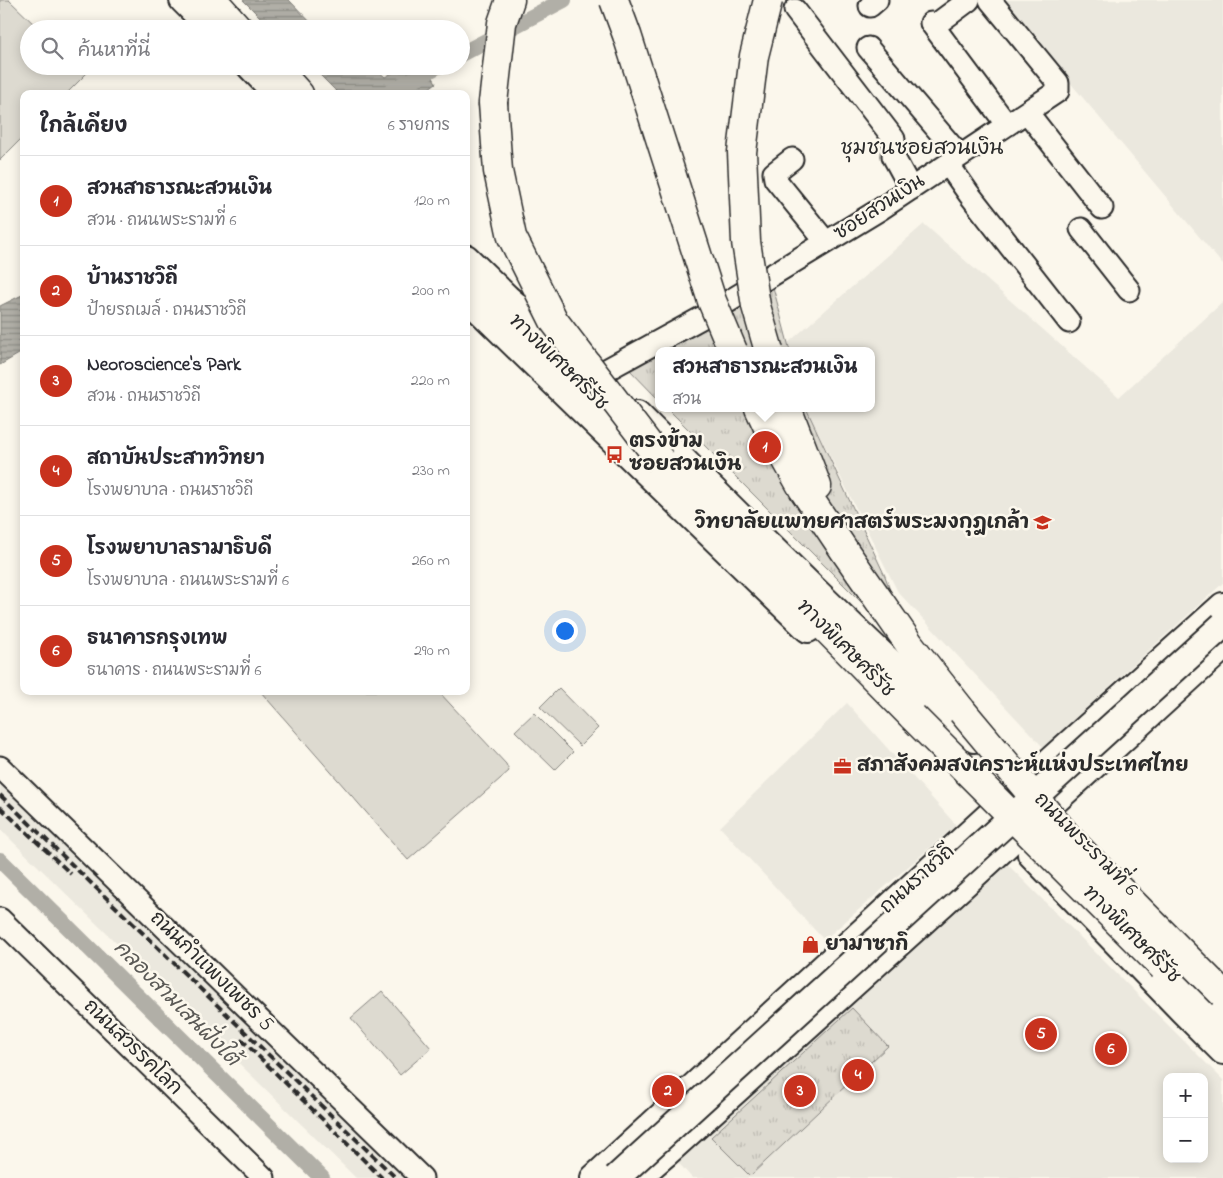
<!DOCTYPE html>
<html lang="th">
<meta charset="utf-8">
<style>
body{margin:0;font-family:"Indie Flower","Playpen Sans Thai",sans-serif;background:#f7f7f7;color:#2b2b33}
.controls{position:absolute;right:15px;bottom:15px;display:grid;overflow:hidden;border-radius:10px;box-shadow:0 2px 12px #0003}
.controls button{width:45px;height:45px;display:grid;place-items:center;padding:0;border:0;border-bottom:1px solid #e1e1e2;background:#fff;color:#2b2b33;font:25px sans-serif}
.you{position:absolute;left:564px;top:630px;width:18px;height:18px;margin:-12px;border:4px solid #fff;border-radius:50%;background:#1a73e8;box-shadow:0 0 0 8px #1a73e833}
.badge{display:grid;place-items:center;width:32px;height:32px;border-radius:50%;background:#c8321e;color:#fff;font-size:16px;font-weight:700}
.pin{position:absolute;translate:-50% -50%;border:2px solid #fff;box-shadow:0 1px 5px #0006}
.popup{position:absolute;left:655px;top:347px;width:220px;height:65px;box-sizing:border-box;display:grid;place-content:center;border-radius:10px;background:#fff;filter:drop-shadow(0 1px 4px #0005);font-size:16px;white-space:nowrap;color:#7c7c81}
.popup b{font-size:19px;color:#2b2b33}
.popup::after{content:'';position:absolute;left:50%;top:100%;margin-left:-10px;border:10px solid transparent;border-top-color:#fff}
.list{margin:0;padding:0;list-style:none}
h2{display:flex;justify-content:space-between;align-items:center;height:65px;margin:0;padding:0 20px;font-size:21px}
h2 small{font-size:16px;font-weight:400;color:#7c7c81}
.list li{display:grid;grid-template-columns:32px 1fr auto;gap:15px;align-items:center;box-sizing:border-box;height:90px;padding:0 20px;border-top:1px solid #e1e1e2}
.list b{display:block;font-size:19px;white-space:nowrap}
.list p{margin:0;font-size:16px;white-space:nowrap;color:#7c7c81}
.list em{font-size:16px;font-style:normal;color:#7c7c81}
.icon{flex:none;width:28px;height:28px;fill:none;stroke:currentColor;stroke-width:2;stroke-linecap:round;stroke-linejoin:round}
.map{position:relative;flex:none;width:1223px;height:1178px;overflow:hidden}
.search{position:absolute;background:#fff;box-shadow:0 2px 12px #0003;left:20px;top:20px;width:450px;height:55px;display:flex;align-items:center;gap:12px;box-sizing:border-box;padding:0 18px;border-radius:28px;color:#7c7c81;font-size:19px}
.panel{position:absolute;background:#fff;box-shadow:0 2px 12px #0003;left:20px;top:90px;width:450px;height:605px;border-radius:10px}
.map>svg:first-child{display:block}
.built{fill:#ebe8de;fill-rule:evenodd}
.green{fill:#dddad0;stroke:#84827e}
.park{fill:url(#park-tufts);stroke:#84827e}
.water{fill:url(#water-rules);stroke:#7b7a75}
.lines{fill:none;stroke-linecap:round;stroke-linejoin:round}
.canal{stroke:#b1afa7;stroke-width:16}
.minor-casing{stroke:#2b2b2b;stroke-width:25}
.major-casing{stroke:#2b2b2b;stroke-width:30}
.highway-casing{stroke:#2b2b2b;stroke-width:31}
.minor{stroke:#fbf7ec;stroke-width:21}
.major{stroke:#fbf7ec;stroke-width:26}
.highway{stroke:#fbf7ec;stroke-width:28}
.rail{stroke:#2b2b2b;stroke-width:4;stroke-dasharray:8 4;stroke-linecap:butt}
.major-bridge-casing{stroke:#2b2b2b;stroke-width:30;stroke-linecap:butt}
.highway-bridge-casing{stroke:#2b2b2b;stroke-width:31;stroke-linecap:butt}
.major-bridge{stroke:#fbf7ec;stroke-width:26}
.highway-bridge{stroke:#fbf7ec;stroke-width:28}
.labels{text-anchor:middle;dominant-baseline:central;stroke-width:5;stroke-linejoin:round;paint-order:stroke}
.street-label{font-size:20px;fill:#2b2b2b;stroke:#fbf7ec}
.poi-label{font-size:20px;font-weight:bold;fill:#2b2b2b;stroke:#fbf7ec;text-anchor:start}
.neighbourhood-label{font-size:21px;fill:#2b2b2b;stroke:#fbf7ec}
.water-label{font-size:21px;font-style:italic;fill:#5a5956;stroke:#fbf7ec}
</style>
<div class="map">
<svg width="1223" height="1178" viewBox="0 0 1223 1178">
<defs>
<pattern id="park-tufts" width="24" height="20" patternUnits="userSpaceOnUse" patternTransform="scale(1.25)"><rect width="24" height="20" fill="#dddad0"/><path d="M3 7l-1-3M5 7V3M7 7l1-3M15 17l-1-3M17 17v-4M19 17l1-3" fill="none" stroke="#bebbb3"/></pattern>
<pattern id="water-rules" width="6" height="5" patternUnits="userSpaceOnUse" patternTransform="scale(1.25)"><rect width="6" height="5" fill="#b1afa7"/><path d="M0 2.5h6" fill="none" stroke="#908f88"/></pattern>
</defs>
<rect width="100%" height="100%" fill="#fbf7ec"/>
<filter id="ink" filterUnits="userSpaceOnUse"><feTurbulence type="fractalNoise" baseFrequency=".02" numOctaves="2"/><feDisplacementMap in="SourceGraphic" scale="10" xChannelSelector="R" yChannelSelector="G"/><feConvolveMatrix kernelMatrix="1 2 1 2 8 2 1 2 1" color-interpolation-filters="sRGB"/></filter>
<g filter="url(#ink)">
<path class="built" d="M1001,0H1223V265Z
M924,224L1119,397L1223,302V583L1043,747L898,592L806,408H871V351H790L788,343Z
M847,703L956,825L824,940L720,827Z
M0,775L408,1178H356L0,829Z
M1006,863L1223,1080V1178H692L675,1159ZM1167,1077H1204V1159H1167Z"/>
<path class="green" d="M0,0H9L39,29H29V66H80L87,73L66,94H24V136L0,160Z
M559,688L598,728L580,746L540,707Z
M260,691H438L506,764L509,771L408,860Z
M534,713L573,752L555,770L515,731Z
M382,991L431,1048L400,1075L351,1018Z"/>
<path class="park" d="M773,287L790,351H659V400L625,365Z
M667,408H806L885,576L893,599L875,616Z
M852,1008L888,1046L750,1176L711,1137Z"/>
<path class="water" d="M243,0H289L317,29H272Z
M311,66H372L385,77L405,66H427L436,83L421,94H333L336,91Z
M24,294V351L0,365V306Z"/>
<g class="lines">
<path class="canal" d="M461,54L564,0
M386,94L438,66
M0,860L322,1178"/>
<defs>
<path id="minor" d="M870,6L877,0
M795,10L894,139L893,156L911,189
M931,23L1007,125
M934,26L969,0
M868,48L960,156
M1027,112L1102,208
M792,159L774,173L775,179L826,242
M948,164L969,194L1069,322
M1081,229L1129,290
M597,375L703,317L879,210L1058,91V83L990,0
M0,767L422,1178
M0,919L264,1178"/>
<path id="major" d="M183,0L212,29
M250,66L277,94
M466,258L507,298L570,352
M466,297L808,629
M637,414C747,524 857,635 974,739
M1031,854L1183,1011L1223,1051
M594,1178L992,813L1223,606
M637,1178L665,1154L964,884L1223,647"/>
<path id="highway" d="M213,0L239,29
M274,66L299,94
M493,103L502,23L510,0
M466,272L542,348L661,461L913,717
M759,408L768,427L803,489L846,553L910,645L962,711
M787,408L817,486
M1163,967L1223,1027"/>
</defs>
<use href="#minor" class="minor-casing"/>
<use href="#major" class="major-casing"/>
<use href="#highway" class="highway-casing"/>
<use href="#minor" class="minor"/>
<use href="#major" class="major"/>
<use href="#highway" class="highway"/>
<path class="rail" d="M0,795L396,1178
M0,807L71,874
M241,1039L382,1178"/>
<defs>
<path id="major-bridge" d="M616,1178L1223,625"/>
<path id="highway-bridge" d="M614,0L627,35L712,301L733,351
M768,0L754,56L742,152L746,242L756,306L769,351
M493,103L498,171L512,237L554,321L661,461
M962,711L1069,839L1223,994
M913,717L1163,967"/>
</defs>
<use href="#major-bridge" class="major-bridge-casing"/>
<use href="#highway-bridge" class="highway-bridge-casing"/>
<use href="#major-bridge" class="major-bridge"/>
<use href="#highway-bridge" class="highway-bridge"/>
</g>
</g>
<defs>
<symbol id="bus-bare" viewBox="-9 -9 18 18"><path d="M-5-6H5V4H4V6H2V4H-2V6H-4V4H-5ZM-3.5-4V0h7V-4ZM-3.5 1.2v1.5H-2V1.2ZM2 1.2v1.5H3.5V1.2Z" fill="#c8321e" stroke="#fbf7ec" stroke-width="2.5" paint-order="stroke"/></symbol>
<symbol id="university-bare" viewBox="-9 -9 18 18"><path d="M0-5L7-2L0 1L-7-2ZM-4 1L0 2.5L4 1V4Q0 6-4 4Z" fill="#c8321e" stroke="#fbf7ec" stroke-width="2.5" paint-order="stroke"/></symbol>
<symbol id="office-bare" viewBox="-9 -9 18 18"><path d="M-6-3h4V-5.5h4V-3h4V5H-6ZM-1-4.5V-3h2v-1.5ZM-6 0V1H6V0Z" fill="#c8321e" stroke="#fbf7ec" stroke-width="2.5" paint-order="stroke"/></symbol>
<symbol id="shop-bare" viewBox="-9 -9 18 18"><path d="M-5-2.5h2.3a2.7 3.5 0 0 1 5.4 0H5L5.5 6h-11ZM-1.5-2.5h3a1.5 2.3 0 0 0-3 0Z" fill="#c8321e" stroke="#fbf7ec" stroke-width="2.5" paint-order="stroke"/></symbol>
</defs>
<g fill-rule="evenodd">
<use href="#bus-bare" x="602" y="442" width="25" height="25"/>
<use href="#university-bare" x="1030" y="510" width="25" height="25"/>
<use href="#office-bare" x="830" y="754" width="25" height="25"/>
<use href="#shop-bare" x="798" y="932" width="25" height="25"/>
</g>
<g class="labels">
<g class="street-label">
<text transform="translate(880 208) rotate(-33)">ซอยสวนเงิน</text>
<text transform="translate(558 363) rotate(44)">ทางพิเศษศรีรัช</text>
<text transform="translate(845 649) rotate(45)">ทางพิเศษศรีรัช</text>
<text transform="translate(1085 845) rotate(45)">ถนนพระรามที่ 6</text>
<text transform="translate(918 880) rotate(-42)">ถนนราชวิถี</text>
<text transform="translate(1131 935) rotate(45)">ทางพิเศษศรีรัช</text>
<text transform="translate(211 972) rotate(44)">ถนนกำแพงเพชร 5</text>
<text transform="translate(132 1048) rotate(44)">ถนนสวรรคโลก</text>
</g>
<g class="poi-label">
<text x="629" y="442">ตรงข้าม<tspan x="629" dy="23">ซอยสวนเงิน</tspan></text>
<text x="1029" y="523" text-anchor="end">วิทยาลัยแพทยศาสตร์พระมงกุฎเกล้า</text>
<text x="857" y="766">สภาสังคมสงเคราะห์แห่งประเทศไทย</text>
<text x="825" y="945">ยามาซากิ</text>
</g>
<g class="neighbourhood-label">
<text x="922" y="149">ชุมชนซอยสวนเงิน</text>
</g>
<g class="water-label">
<text transform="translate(176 1004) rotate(45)">คลองสามเสนฝั่งใต้</text>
</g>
</g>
</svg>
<div class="controls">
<button>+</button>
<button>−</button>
</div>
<div class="you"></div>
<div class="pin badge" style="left:765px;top:447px">1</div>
<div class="popup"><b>สวนสาธารณะสวนเงิน</b>สวน</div>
<div class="pin badge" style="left:668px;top:1091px">2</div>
<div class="pin badge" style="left:800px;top:1091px">3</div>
<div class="pin badge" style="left:858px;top:1075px">4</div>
<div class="pin badge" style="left:1041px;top:1034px">5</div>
<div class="pin badge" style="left:1111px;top:1049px">6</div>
<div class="search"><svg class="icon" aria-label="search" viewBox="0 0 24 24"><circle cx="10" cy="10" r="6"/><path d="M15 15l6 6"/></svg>ค้นหาที่นี่</div>
<section class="panel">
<h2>ใกล้เคียง<small>6 รายการ</small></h2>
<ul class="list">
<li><span class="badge">1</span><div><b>สวนสาธารณะสวนเงิน</b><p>สวน · ถนนพระรามที่ 6</p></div><em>120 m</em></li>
<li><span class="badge">2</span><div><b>บ้านราชวิถี</b><p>ป้ายรถเมล์ · ถนนราชวิถี</p></div><em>200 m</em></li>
<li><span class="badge">3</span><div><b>Neoroscience's Park</b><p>สวน · ถนนราชวิถี</p></div><em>220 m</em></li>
<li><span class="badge">4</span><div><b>สถาบันประสาทวิทยา</b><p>โรงพยาบาล · ถนนราชวิถี</p></div><em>230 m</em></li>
<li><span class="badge">5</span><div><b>โรงพยาบาลรามาธิบดี</b><p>โรงพยาบาล · ถนนพระรามที่ 6</p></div><em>260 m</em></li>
<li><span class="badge">6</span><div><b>ธนาคารกรุงเทพ</b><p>ธนาคาร · ถนนพระรามที่ 6</p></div><em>290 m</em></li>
</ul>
</section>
</div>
